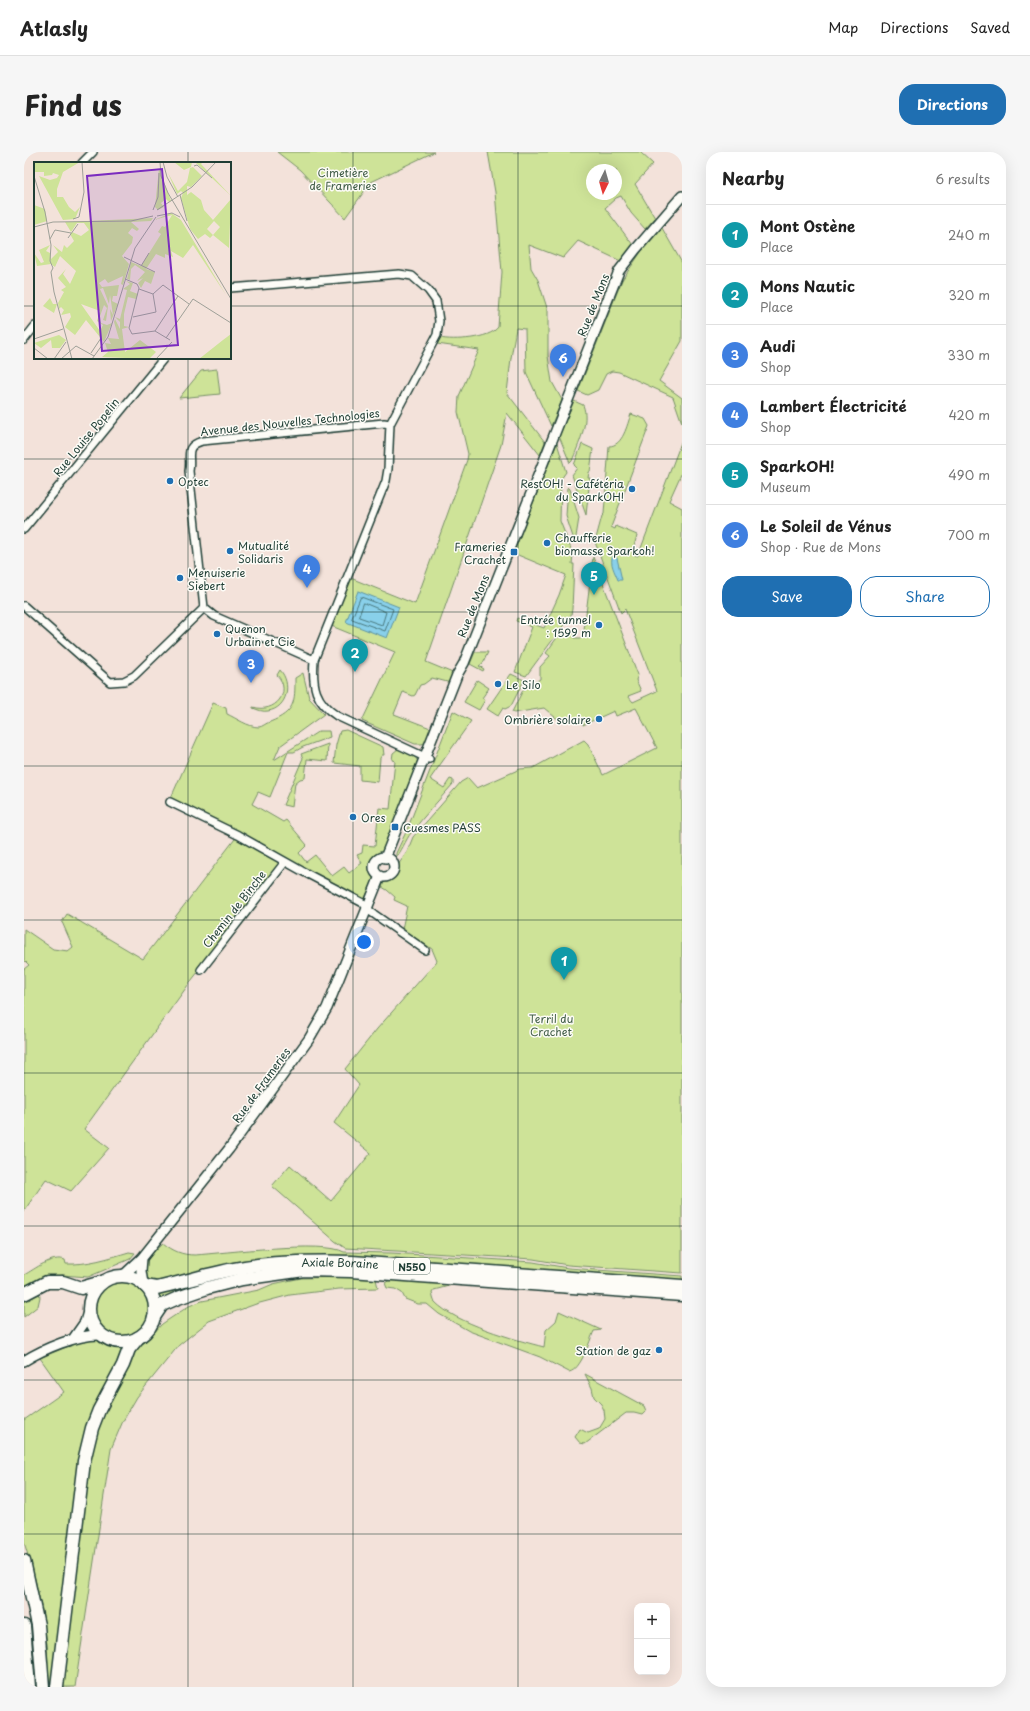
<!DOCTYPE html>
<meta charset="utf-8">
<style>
body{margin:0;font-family:"Playpen Sans",sans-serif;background:#f6f6f6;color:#222}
.controls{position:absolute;right:12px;bottom:12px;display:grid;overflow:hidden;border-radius:8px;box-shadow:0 4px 16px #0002}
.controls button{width:36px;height:36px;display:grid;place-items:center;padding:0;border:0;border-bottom:1px solid #e0e0e0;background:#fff;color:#222;font:20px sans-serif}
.compass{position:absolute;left:562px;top:12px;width:36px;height:36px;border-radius:50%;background:#fff;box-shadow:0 4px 16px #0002;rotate:185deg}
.you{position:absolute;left:340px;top:790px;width:14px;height:14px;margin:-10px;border:3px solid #fff;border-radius:50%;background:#1a73e8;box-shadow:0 0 0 6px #1a73e833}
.badge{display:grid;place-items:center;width:26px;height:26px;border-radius:50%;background:#1f6fb2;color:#fff;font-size:13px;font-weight:700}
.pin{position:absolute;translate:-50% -33px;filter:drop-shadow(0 1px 2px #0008)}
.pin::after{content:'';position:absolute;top:21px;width:14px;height:12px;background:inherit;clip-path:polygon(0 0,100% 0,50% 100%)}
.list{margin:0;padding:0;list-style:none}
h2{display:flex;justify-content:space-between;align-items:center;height:52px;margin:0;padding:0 16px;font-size:17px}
h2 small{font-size:13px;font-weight:400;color:#767676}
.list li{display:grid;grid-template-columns:26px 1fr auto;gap:12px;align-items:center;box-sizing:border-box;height:60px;padding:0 16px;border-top:1px solid #e0e0e0}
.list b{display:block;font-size:15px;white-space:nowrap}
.list p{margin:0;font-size:13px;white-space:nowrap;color:#767676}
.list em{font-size:13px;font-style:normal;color:#767676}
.actions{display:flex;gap:8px;padding:12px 16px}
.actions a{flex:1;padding:9px 0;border:1px solid #1f6fb2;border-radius:16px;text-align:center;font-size:14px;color:#1f6fb2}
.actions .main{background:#1f6fb2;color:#fff}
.map{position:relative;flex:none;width:658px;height:1535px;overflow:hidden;border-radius:16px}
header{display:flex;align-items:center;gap:24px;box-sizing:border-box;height:56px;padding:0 20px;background:#fff;border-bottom:1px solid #e0e0e0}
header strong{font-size:19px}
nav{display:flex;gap:22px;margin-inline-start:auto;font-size:14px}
.intro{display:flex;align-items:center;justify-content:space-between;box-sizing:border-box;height:96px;padding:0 24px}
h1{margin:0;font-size:28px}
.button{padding:10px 18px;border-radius:16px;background:#1f6fb2;color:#fff;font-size:14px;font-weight:700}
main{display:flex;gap:24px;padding:0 24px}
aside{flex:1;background:#fff;border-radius:16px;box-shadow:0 4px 16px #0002}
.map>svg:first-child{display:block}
.green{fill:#cee398;stroke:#769066;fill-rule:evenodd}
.water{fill:#89d0ea;stroke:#5f95a1}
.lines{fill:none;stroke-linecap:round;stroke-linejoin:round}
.shore{stroke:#49787d;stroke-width:1}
.street-casing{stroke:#1f3d34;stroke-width:10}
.secondary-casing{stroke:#1f3d34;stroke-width:12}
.highway-casing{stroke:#1f3d34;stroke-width:15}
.street{stroke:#fdfcf7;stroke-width:7}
.secondary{stroke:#fdfcf7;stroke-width:9}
.highway{stroke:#fdfcf7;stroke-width:12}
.grid{fill:none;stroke:#1f3d34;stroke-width:1;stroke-opacity:0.55}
.poi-dot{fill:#1f6fb2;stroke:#fdfcf7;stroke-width:1.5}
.labels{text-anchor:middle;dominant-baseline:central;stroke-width:3;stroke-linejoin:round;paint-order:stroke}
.shield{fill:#fdfcf7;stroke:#62766e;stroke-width:1}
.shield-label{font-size:10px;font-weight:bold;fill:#1f3d34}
.park-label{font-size:11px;fill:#425e48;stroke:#fdfcf7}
.street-label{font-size:11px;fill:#1f3d34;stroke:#fdfcf7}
.poi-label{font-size:11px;fill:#1f3d34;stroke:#fdfcf7;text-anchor:start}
.inset-road{fill:none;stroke:#9ea098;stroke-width:1}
.view{fill:#7b2cbf;fill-opacity:0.15;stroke:#7b2cbf;stroke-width:2}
.inset-edge{fill:none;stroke:#1f3d34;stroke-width:2}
</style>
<header>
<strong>Atlasly</strong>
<nav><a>Map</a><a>Directions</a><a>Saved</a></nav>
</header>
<div class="intro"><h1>Find us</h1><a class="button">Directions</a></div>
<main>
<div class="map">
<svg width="658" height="1535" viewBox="0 0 658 1535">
<rect width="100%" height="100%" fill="#f3e2da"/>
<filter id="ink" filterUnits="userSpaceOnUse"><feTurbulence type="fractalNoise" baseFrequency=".025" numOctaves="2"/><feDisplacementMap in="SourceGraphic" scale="8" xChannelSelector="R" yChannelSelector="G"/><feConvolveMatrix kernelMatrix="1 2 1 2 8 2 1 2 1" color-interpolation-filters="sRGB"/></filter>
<g filter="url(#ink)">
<path class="green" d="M253,0H410L347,30L321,66L276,18Z
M464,0H616L629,12L611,32L631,66L621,77L607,61L597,44L592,46L581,56L612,97L601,111L554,89L539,106L505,93L507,116L514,128L524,159V204L528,230L538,248L527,274L502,220L501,177L492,176L487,206L483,241L521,290L516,303L483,261L477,293L402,510L431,522L427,531L408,526L400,532L396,533L391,543L389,544L379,540L370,562L409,577L404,589L398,592H391L338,569L371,500L305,473L324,425L391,452L443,308L444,302L434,260L435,244L455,198L413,192L416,186C429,189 466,187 474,175L478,120L471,40ZM568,18H592V42H568Z
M638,76L658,111V189L635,229L658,246V271L649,245L595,220L588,219L582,222L574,238L563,243L554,239L598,128L617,100Z
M193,217L196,242L155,246L177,219Z
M550,249L559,253C566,270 554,293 548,309L546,311L535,284Z
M607,262L621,267L625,274L587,375L591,377L592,374L613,383L608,402L614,404L658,288V320L645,349L658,356V1121L544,1113L509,1107L321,1096L311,1089L248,1034L266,1013L307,1049L347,1001L310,971L335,933L321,917L353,877L413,809L408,797L378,777L383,754L370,748L371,745L363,738L358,735L361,728L368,725L372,720L374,713L383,700L389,685L437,630L444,626L453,636L496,617L509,616L560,588L564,592L579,623L633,596L612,556L592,564L590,559L559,573L556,570L532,566L520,556L490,561L488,560L499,538L516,527V515L526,504L522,501L537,480L551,481L550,486H559L569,405L614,523L612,528L617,539L604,544L609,550L633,539L601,457L597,461L571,390L578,364L580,362L585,294C599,294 603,273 607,262Z
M533,291L542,320L537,327L536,369L549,402L548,412H550L548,457L547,463L502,524L491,520L508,475L492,469L493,466L520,476L535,443L542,423L489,401Z
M558,292L569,297L566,320H565L564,326H566L562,363L548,323L553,316L550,313Z
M544,335L546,337L555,366L551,391L542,364Z
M451,500H464L459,511L455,514L460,517L459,519L446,512Z
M256,518C268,531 264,556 244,559C239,560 234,558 229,556V555C251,562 269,540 253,523Z
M279,521L285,546L300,562L256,594L250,608L295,579H305L306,585L279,595L270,600H264L246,645L234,640L228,652L259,670L262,668L283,693L275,701L282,710L291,703L308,724L320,715L325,721L338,711L333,703L338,701L339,693L351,694L355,656L366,657L371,609L368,608L369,601L374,597C383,599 392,603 395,612L359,701L351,706L348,710L349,728L340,748L146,648L189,551L202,556L203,562C212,566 224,575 235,575C238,575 242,571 246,570C271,560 271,550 271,526Z
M487,522L500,528L487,554L481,557L479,556L474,564L463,557Z
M453,528L465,536L458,546L461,548L455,558L440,550Z
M429,559L447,569L406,627L420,636L426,627L429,628V632C415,648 400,664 387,681C382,687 377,701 372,705V701L383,678Z
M322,578L359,595L360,603H358L356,606L354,630L336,628V614L310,611L312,593L316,579Z
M304,592L303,609L283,607L281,626L276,627L271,631L268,655L259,653L279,606L277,602Z
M214,683L261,710L167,829L60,977L85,996L47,1039L22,1027L0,1059V817L5,813L0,808V777L29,797L44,799L49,795L38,770L43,762L119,807Z
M139,1091C149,1099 158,1103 171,1103C200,1101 300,1088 320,1100L367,1101L509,1110L544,1116L658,1124V1134L328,1110L133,1132L123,1129L119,1111L125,1104Z
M105,1100L111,1101L106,1107L64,1125L38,1123L17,1129L0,1137V1123C11,1117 28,1103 41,1108L42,1112C63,1113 85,1106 105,1100Z
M235,1117L135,1153L131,1140Z
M319,1125L352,1127L354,1136L315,1137L266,1143L232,1152L185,1169L155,1193L113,1245L99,1269L87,1297L51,1535H37L66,1300L78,1262L107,1200L117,1190L124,1187L138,1172L165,1154L178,1149L235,1138L249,1132L277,1126Z
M366,1128L432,1132L410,1138L408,1141C409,1144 409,1148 411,1150C431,1171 492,1188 520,1195L522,1178L532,1169L535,1159L577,1178L570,1179C565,1190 557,1218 545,1220L516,1205L445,1179L415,1162L403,1152H394L381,1147L378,1141L371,1137L363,1136L361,1131Z
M69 1157a28 28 0 1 1 56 0a28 28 0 1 1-56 0Z
M15,1139L16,1145L14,1154L0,1165V1145Z
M77,1186L87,1191L102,1193L72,1255L29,1535H25L23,1492L18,1458L11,1427L0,1390V1268L40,1240L16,1206L59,1188Z
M561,1222L620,1254L622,1259L618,1263L610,1261H602L561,1292L556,1291L551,1285L556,1277L564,1281L575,1277L581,1267L580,1258L577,1252L570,1245L568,1236Z"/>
<path class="water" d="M589,404L593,406L598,428H594C591,420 585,411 589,404Z
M334,439L375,455L363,486L322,470Z"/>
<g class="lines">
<path class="shore" d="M337,445L369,457L361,479L328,467Z
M340,451L362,460L358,473L335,465Z"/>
<defs>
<path id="street" d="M58,11L69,0
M206,136L375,122L388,124L404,138L412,149L415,169L413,183L366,272L364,317L362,329L290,508C288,534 291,550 313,564L405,607
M0,188L11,174
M0,377L140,206
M0,454L86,530L100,529L110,524L180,456
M290,508L190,464L180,456L165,319C168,304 159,295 178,289L360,271L366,272
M146,650L214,683L278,719L339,751L347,760L401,798
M177,818L261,710"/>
<path id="secondary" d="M350 715a10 10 0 1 1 20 0a10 10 0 1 1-20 0Z
M361,706L433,523L440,511L595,119L612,97L658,44
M118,1106L117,1119L119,1132
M94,1125L102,1121L118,1106L205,997L285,887L303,856L356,724
M49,1187L61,1170L65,1156
M0,1209C19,1197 54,1182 77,1183"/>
<g id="highway">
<circle cx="98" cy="1157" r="33"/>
<path id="s1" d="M121,1134L133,1136C163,1129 191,1120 221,1115C256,1109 292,1109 328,1110L658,1134"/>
<path d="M0,1142L23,1130H39L57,1136L78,1130"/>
<path d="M130,1165L138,1153L154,1146L183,1136L218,1127L280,1118L327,1119L658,1143"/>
<path d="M0,1409L14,1473L19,1535"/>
<path d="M0,1474L5,1535"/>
<path d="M33,1535L60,1309L68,1276L75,1258L99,1213L105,1197L114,1186"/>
</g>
</defs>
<use href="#street" class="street-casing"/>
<use href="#secondary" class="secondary-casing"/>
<use href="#highway" class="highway-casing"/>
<use href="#street" class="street"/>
<use href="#secondary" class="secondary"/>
<use href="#highway" class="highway"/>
</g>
</g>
<path class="grid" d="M164,0V11M329,0V1535M494,0V1535M0,154H11M206,154H658M164,206V1535M0,307H658M0,460H658M0,614H658M0,768H658M0,921H658M0,1074H658M0,1228H658M0,1382H658"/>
<g class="poi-dot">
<circle cx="146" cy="329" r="4"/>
<circle cx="608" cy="337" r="4"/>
<circle cx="523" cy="391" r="4"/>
<circle cx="206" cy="399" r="4"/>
<rect x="486" y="396" width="8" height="8" rx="2"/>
<circle cx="156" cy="426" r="4"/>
<circle cx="575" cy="473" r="4"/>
<circle cx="193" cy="482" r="4"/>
<circle cx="474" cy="532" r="4"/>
<circle cx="575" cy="567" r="4"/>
<circle cx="329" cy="665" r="4"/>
<rect x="367" y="671" width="8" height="8" rx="2"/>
<circle cx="635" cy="1198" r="4"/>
</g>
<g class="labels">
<rect class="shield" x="370" y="1106" width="36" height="16" rx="3"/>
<g class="shield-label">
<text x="388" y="1114">N550</text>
</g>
<g class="park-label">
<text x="319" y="20">Cimetière<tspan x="319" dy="13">de Frameries</tspan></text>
<text x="527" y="866">Terril du<tspan x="527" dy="13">Crachet</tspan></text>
</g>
<g class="street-label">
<text transform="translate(569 153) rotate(-68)">Rue de Mons</text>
<text transform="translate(266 270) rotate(-6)">Avenue des Nouvelles Technologies</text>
<text transform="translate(62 285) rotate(-51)">Rue Louise Popelin</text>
<text transform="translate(449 454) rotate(-68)">Rue de Mons</text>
<text transform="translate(210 757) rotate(-52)">Chemin de Binche</text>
<text transform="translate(237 933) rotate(-54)">Rue de Frameries</text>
<text stroke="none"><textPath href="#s1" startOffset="198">Axiale Boraine</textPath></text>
</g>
<g class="poi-label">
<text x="154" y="329">Optec</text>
<text x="600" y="331" text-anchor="end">RestOH! - Cafétéria<tspan x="600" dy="13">du SparkOH!</tspan></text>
<text x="531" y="385">Chaufferie<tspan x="531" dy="13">biomasse Sparkoh!</tspan></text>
<text x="214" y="393">Mutualité<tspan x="214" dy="13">Solidaris</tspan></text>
<text x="482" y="394" text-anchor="end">Frameries<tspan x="482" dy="13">Crachet</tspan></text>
<text x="164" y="420">Menuiserie<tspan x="164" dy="13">Siebert</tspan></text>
<text x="567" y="467" text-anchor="end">Entrée tunnel<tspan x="567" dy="13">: 1599 m</tspan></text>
<text x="201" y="476">Quenon<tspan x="201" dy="13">Urbain et Cie</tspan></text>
<text x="482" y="532">Le Silo</text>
<text x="567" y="567" text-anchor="end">Ombrière solaire</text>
<text x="337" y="665">Ores</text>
<text x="379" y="675">Cuesmes PASS</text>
<text x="627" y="1198" text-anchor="end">Station de gaz</text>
</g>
</g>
<g transform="translate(10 10)">
<rect width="197" height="197" fill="#f3e2da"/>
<path d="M0,0H46L29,10L23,27V35H29L35,45L41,50L46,45L41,57L29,58L5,14L16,18L23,16L25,13L19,11L18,13L10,14V10H0ZM140,0H158L157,5L150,8ZM161,0H169L167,2L197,34ZM159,5L168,14L157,25L153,24V33L157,30L167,38L170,48L179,58L197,37L195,86L179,73L176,76L171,72L164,77L156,67L147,36L149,31L147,29L143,32L134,11L144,29L153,20L156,6ZM180,59L186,65L179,73L173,67ZM125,6L137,39L135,40L132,37L127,41L130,45L124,48L121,45ZM0,43L11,47L13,59L0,63ZM137,51L147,58L192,133L159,83L149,96L137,89L139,95L131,92V96L122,92L112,107L121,110L117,122L111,119L107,126L104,121L109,116L103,119L111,110L101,103L97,107L96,118L93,117L97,100L107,104L127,72L124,70L128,64L131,65L138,53L120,58ZM119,56L117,59L97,60L105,67L103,69L98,66L94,71L99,75L98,81L88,94L95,102L89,123L87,122L89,114L74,121L71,117L65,121L68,125L85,123L83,134H79L78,139L84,142L77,159L76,147L79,153L76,133L75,142L69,126L66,127L74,144L72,159L69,158L73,146L70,143L65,157L67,161L73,163L78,161L70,180L52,158L41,173L31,165L37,155L36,151L27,153L30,148L27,145L25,147L24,141L30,130L27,128L32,125L24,116L32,107L29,112L36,122L42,109L26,94L21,105L17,102L3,104L0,91L7,101L10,100L5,88L16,83L12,89L16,91L17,97L24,90L19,83L28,90L30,83L33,86L40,79L36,72L38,70L47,74L55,68L50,61H43L37,70L31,60ZM47,142L66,149L63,159L69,163L66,169ZM92,119L99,121L96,129L104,132L102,137L94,135L90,152V164L95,165L88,167L91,190L106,178L122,190L115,197L68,195L74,190L71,181L77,182L74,176L85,177L80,160L81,157L86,167V160L81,155L86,157L93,128L89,127L96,122ZM16,136L19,142H23L20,151L9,144ZM197,172V197H165L189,178ZM25,173L32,178L26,186H18L17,178L7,186L0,181Z" fill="#cee398" fill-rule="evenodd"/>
<path class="inset-road" d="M126,0L127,14L134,31L197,137M129,0L133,15L144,35M160,4L163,3L178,16M0,14L11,50L17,83L16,99L19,106L17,110L20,130L38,197M146,33L153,59M119,48L124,35L125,11M123,48L158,25L182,0M123,54L138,51L146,55M39,57L45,55L50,30L48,0M0,65L19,60L97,59L119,54M34,76L44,62M16,77L21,68L37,71M90,95L121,110M107,104L115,91M91,117L103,122L105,126L95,166L98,172L121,169L144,134M119,132L129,123L155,142M99,155L122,150L119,132L105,127M121,169L136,178M132,176L159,137L197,161M0,177L29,167M0,186L14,197M57,191L67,176M20,197L32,180M27,197L42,184L60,194M58,197L74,175L101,86L122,55M122,197L138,180"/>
<path class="view" d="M128,7L144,183L68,189L53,14Z"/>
<rect width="197" height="197" class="inset-edge"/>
</g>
</svg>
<div class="controls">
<button>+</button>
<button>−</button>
</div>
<svg class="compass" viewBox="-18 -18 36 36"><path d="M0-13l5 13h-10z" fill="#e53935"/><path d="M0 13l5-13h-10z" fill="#767676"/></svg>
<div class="you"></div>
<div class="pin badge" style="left:540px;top:828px;background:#0f9aa8">1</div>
<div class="pin badge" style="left:331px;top:520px;background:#0f9aa8">2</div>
<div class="pin badge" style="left:227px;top:531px;background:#3f7fe0">3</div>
<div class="pin badge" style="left:283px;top:436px;background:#3f7fe0">4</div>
<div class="pin badge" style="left:570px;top:443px;background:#0f9aa8">5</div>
<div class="pin badge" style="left:539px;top:225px;background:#3f7fe0">6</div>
</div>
<aside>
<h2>Nearby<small>6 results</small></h2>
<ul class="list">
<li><span class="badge" style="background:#0f9aa8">1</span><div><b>Mont Ostène</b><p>Place</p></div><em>240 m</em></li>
<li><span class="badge" style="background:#0f9aa8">2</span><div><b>Mons Nautic</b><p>Place</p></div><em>320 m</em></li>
<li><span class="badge" style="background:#3f7fe0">3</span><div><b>Audi</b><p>Shop</p></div><em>330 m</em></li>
<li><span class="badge" style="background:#3f7fe0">4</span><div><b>Lambert Électricité</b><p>Shop</p></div><em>420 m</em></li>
<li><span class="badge" style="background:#0f9aa8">5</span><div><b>SparkOH!</b><p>Museum</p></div><em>490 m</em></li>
<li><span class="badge" style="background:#3f7fe0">6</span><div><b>Le Soleil de Vénus</b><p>Shop · Rue de Mons</p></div><em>700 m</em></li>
</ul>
<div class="actions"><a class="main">Save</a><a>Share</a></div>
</aside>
</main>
